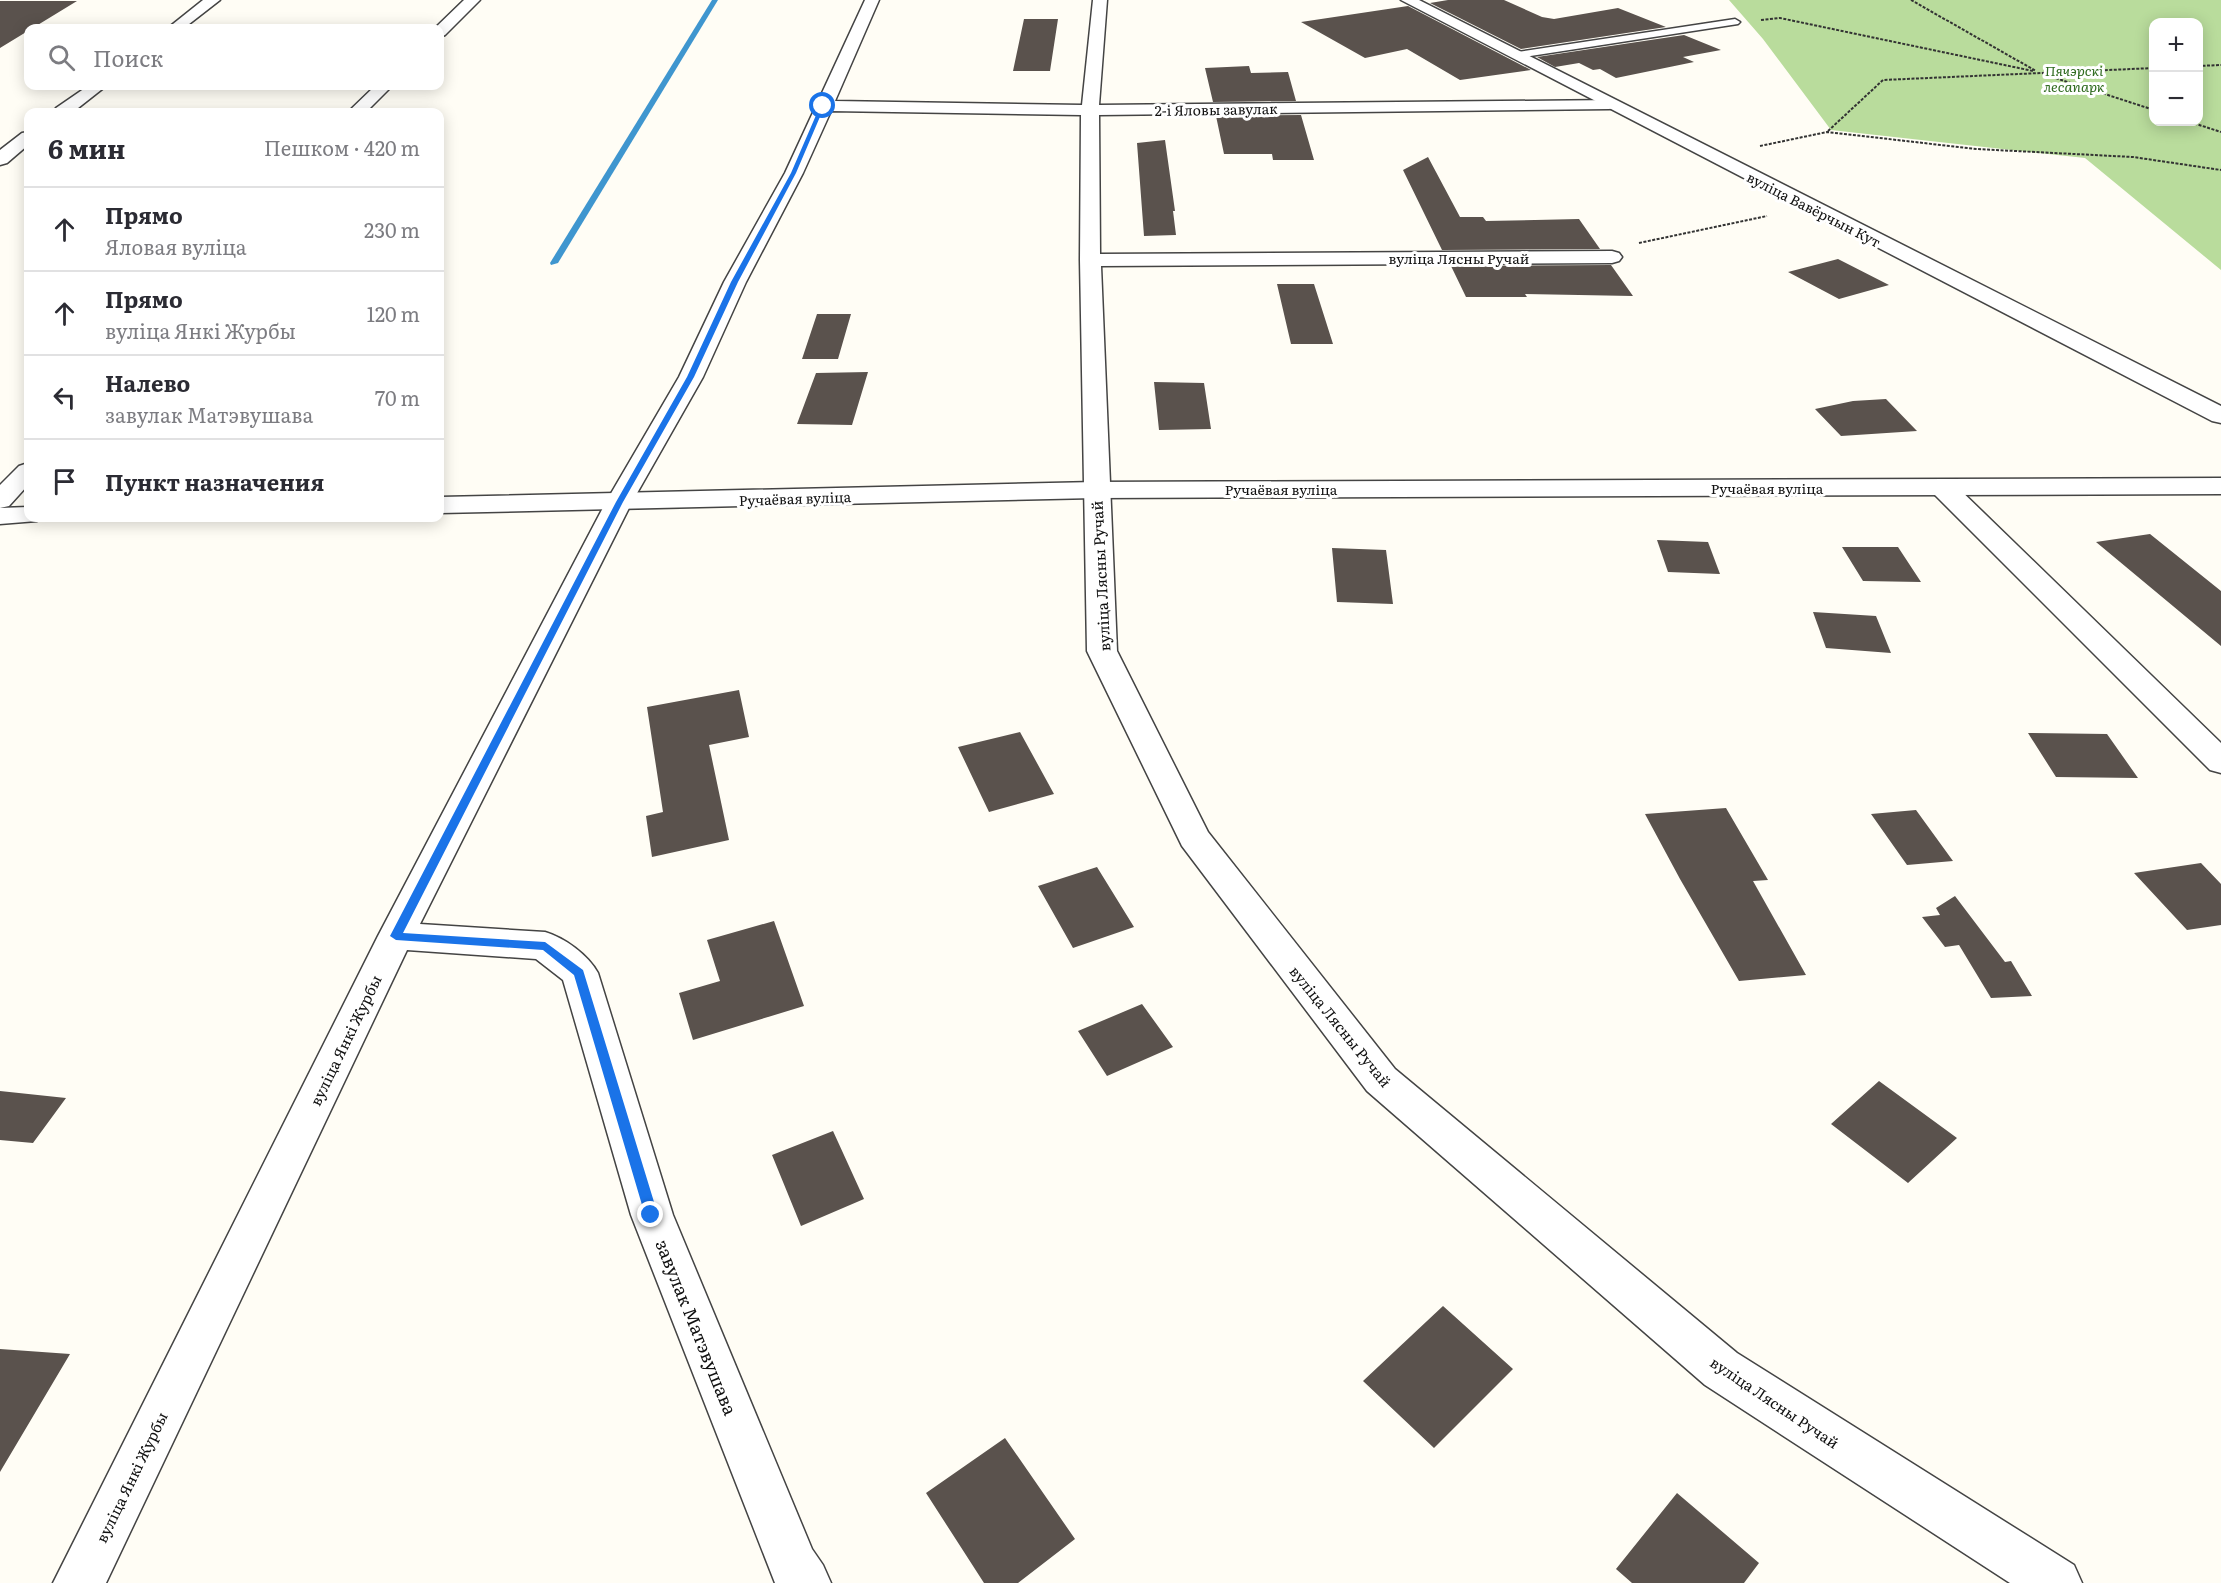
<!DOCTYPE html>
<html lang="ru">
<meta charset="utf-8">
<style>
body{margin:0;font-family:Literata,serif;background:#f2f2f3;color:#2b2b33}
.controls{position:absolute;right:18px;top:18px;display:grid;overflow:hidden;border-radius:12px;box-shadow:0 3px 15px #0003}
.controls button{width:54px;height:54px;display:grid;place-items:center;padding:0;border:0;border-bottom:2px solid #e1e1e2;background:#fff;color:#2b2b33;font:30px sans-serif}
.stop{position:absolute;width:18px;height:18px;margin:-14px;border:4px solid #1a73e8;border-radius:50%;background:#fff}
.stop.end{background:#1a73e8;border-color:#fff;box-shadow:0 2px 6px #0008}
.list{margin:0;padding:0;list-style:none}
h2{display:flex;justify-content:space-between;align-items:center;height:78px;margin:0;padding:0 24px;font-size:26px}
h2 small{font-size:20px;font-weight:400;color:#7c7c81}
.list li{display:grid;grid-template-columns:39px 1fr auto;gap:18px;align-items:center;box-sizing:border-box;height:84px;padding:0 24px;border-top:2px solid #e1e1e2}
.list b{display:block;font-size:22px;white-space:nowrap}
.list p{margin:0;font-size:20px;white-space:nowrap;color:#7c7c81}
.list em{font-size:20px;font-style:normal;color:#7c7c81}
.icon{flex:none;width:33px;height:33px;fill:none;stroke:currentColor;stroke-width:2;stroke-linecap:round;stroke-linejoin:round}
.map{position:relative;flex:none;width:2221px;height:1583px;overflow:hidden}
.search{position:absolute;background:#fff;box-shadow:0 3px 15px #0003;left:24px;top:24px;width:420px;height:66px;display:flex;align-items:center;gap:15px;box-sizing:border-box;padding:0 21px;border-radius:12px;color:#7c7c81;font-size:22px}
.panel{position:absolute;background:#fff;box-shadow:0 3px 15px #0003;left:24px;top:108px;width:420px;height:414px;border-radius:12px}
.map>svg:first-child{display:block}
.forest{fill:#b9dc9c;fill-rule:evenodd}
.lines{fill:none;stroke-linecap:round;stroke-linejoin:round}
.stream{fill:#3f96cf;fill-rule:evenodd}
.building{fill:#5a524d}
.service-casing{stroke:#444;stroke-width:3}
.minor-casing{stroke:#444;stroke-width:3}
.tertiary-casing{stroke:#444;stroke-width:3}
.path{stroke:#333;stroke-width:2;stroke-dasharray:3 1.5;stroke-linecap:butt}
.service{fill:#fff;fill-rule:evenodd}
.minor{fill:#fff;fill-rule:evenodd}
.tertiary{fill:#fff;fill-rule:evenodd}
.route{fill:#1a73e8}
.labels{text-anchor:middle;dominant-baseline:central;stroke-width:6;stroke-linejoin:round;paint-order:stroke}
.far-park-label{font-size:14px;font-style:italic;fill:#2f6b1f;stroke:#fff}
.far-street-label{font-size:14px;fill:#111;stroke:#fff}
.street-label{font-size:15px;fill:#111;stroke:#fff}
.near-street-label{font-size:18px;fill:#111;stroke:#fff}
</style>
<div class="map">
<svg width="2221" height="1583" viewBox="0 0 2221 1583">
<rect width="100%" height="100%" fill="#fffdf5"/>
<path class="forest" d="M1729,0H2221V270L2085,158L1831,130L1763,39ZM2154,22H2198V122H2154Z"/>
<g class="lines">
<path class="stream" d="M712,0H718L558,263L551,265L550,263Z"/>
</g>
<path class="building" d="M1448,0H1504L1542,17L1554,19L1618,8L1666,27L1521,49L1430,3Z
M0,1H77L0,48Z
M1408,6L1531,70L1460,80L1407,49L1365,58L1301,22Z
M1024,19H1058L1050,71H1013Z
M1684,35L1721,50L1683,57L1694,62L1616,78L1600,69L1593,70L1579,63L1555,67L1537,57Z
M1249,66L1251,73L1288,72L1296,101L1213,102L1205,68Z
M1301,115L1314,160H1273L1272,154H1224L1216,116Z
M1165,140L1175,211H1173L1176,235L1144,236L1137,143Z
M1428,157L1460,217H1483L1486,221L1579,219L1600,249L1442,250L1403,170Z
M1838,259L1889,285L1839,299L1788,272Z
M1611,265L1633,296L1525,294L1527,297H1466L1451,266Z
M1277,284H1314L1333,344H1291Z
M817,314H851L838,359H802Z
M868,372L852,425L797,424L816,373Z
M1154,382L1204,383L1211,429L1159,430Z
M1886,399L1917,431L1841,436L1815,409L1853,401Z
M2150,534L2221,591V646L2096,542Z
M1657,540L1708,542L1720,574L1668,572Z
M1842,547H1898L1921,582L1863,581Z
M1332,548L1386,550L1393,604L1337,602Z
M1813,612L1876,616L1891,653L1826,648Z
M739,690L749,737L709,745L729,840L652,857L646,816L663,812L647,707Z
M1020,732L1054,794L989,812L958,747Z
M2028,733L2107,734L2138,778L2056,777Z
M1726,808L1768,880L1753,881L1806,975L1739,981L1680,879L1645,814Z
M1916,810L1953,861L1907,865L1871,814Z
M2201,863L2221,884V925L2187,930L2134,873Z
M1097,867L1134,927L1073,948L1038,886Z
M1955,896L2005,962L2011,961L2032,996L1991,998L1959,945L1945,947L1922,917L1940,915L1936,908Z
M774,921L804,1006L693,1040L679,993L720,981L707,940Z
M1142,1004L1173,1047L1107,1076L1078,1031Z
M1879,1081L1957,1138L1908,1183L1831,1124Z
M0,1091L66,1098L33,1143L0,1140Z
M833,1131L864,1199L801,1226L772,1155Z
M1443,1306L1513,1369L1434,1448L1363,1381Z
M0,1349L70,1354L0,1472Z
M1005,1438L1075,1539L1018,1583H984L926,1493Z
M1677,1493L1759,1563L1744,1583H1632L1616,1569Z"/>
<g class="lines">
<defs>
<path id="service" d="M1735,19L1740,22L1738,24L1518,58L1513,55L1518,52Z"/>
<path id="minor" d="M203,0H220L184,28H168Z
M464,0H480L445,35L440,37V28H435Z
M865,0H879L835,101L1082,105L1093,0H1107L1099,105L1615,100L1618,104L1615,108L1609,109L1099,115L1100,254L1612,251L1619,253L1622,257L1619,261L1612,263L1101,266L1117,651L1208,832L1395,1069L1737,1353L2074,1565L2082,1583H2010L1705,1385L1367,1091L1182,846L1087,651L1080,260L1081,115L831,111L803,173L746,282L703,377L632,502L420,924L545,932C565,938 588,955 598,973L673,1215L812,1549L823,1565L831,1583H775L631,1215L563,980L536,959L407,950L106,1583H53L378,936L606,502L679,377L724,282L785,173Z
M88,86H106L73,112H54L56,108Z
M375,86H392L366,112H348Z
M28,132V145L7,163L0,165V150L22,133Z
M28,463V485L9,506L0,508V485L19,466Z
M1943,480L1952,482L2221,743V773L2210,770L1934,494L1930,488L1934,482Z"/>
<path id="tertiary" d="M1401,0H1419L2221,406V423L2212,421Z
M2221,478V494L1095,498L440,513V497L1095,482Z
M28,507V518H40L37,521L0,524V508Z"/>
</defs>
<use href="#service" class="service-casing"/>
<use href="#minor" class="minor-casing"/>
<use href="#tertiary" class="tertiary-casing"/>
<path class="path" d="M1911,0L2036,71
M1761,20L1780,18L2033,71
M2198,66L2221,65
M2043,74L2154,110
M2190,122L2221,132
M1828,131L1883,80L2154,68
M1760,146L1827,132L1976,149L2133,157L2221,170
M1639,243L1767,216"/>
<use href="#service" class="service"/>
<use href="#minor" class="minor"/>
<use href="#tertiary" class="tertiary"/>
</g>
<path class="route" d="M825,105L796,173L738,282L694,377L623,502L403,933L545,942L583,970L658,1215L651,1221L645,1215L574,975L543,950L396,940L390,936L616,502L687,377L731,282L791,173L820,106Z"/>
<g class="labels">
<g class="far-park-label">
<text x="2074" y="70">Пячэрскі<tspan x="2074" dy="16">лесапарк</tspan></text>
</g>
<g class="far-street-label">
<text transform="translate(1216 109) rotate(-1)">2-і Яловы завулак</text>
<text transform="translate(1814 209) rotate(27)">вуліца Вавёрчын Кут</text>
<text x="1459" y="258">вуліца Лясны Ручай</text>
<text x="1767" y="488">Ручаёвая вуліца</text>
<text x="1281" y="489">Ручаёвая вуліца</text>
<text transform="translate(795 498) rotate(-2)">Ручаёвая вуліца</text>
</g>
<g class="street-label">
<text transform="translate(1100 576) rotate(-93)">вуліца Лясны Ручай</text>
<text transform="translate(1341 1026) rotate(51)">вуліца Лясны Ручай</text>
<text transform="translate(345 1040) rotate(-64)">вуліца Янкі Журбы</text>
<text transform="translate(1775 1402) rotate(34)">вуліца Лясны Ручай</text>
<text transform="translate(131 1477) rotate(-64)">вуліца Янкі Журбы</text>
</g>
<g class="near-street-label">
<text transform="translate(697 1327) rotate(68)">завулак Матэвушава</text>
</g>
</g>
</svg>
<div class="controls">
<button>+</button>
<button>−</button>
</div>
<div class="stop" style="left:823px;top:106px"></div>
<div class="stop end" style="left:651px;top:1215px"></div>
<div class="search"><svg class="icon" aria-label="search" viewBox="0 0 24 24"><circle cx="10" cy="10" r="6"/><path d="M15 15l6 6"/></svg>Поиск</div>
<section class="panel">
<h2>6 мин<small>Пешком · 420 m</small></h2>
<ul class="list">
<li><svg class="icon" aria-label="ahead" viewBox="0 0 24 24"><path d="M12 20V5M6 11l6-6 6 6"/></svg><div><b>Прямо</b><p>Яловая вуліца</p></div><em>230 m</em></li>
<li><svg class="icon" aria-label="ahead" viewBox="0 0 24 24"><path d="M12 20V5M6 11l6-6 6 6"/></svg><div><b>Прямо</b><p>вуліца Янкі Журбы</p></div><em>120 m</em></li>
<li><svg class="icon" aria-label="left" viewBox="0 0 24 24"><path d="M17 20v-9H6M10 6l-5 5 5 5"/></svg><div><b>Налево</b><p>завулак Матэвушава</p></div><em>70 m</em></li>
<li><svg class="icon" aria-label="arrive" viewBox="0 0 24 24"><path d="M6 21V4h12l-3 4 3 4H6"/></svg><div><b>Пункт назначения</b></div></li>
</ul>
</section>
</div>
